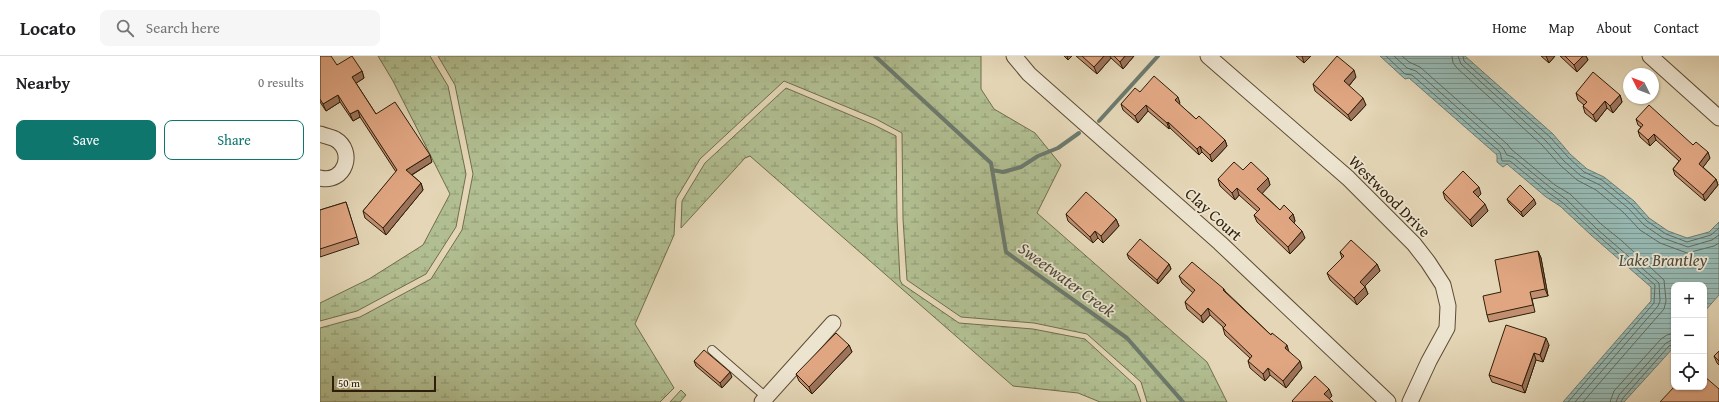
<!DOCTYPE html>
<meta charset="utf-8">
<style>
body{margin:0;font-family:"Gentium Book Plus",serif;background:#f6f6f6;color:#202124}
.controls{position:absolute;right:12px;bottom:12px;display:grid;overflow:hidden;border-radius:8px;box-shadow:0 1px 3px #0004}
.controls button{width:36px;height:36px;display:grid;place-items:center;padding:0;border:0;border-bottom:1px solid #e0e0e0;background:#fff;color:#202124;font:20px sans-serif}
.compass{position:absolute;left:1303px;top:12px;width:36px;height:36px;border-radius:50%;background:#fff;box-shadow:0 1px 3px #0004;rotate:312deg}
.scale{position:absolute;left:12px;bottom:10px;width:104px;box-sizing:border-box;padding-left:4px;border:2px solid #2e1e09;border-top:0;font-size:11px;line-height:14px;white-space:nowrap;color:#2e1e09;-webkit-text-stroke:3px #ede4d0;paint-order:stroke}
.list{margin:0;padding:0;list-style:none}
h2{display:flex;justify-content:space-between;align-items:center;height:52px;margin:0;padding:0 16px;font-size:17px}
h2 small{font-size:13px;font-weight:400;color:#757577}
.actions{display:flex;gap:8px;padding:12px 16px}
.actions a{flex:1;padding:9px 0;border:1px solid #0f766e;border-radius:8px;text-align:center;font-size:14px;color:#0f766e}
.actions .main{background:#0f766e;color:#fff}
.icon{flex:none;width:22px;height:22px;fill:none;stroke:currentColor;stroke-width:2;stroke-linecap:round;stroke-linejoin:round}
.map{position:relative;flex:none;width:1399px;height:346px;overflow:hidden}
header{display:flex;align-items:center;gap:24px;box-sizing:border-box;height:56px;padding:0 20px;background:#fff;border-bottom:1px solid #e0e0e0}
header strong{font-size:19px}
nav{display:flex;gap:22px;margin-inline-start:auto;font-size:14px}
.search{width:280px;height:36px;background:#f6f6f6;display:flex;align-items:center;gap:10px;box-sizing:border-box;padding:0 14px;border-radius:8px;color:#757577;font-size:15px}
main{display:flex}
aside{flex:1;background:#fff}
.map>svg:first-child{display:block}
.wetland{fill:url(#wetland-marsh);stroke:#706e4d}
.water{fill:url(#water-rules);stroke:#6c7a6e}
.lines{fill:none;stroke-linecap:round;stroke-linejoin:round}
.shore{stroke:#626b5e;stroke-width:1}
.stream{stroke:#6c7a6e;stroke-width:4}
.lane-casing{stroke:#5c4c34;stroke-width:10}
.street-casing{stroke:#5c4c34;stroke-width:17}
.lane{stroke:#ede4d0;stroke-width:8}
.street{stroke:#ede4d0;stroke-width:15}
.wall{fill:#c18f70;stroke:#2e1e09}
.shaded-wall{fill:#9d745b;stroke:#2e1e09}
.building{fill:#e0a682;stroke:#2e1e09}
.labels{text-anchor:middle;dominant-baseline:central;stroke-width:3.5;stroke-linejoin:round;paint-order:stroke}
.street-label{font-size:16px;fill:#2e1e09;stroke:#ede4d0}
.water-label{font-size:17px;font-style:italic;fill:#4d4c3c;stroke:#ede4d0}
</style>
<header>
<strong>Locato</strong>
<div class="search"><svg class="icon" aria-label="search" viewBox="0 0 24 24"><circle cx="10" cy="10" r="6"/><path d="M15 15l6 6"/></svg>Search here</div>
<nav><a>Home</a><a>Map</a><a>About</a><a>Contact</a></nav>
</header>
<main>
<aside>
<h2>Nearby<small>0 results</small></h2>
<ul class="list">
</ul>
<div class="actions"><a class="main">Save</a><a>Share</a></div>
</aside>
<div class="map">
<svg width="1399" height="346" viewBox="0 0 1399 346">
<defs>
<pattern id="wetland-marsh" width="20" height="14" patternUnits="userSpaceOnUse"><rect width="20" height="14" fill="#b1be91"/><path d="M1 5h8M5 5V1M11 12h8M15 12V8" fill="none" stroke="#909a75"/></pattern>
<pattern id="water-rules" width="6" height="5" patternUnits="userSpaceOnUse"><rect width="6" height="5" fill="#96b8b2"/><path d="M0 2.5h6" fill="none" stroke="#7b958f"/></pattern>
</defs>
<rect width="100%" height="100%" fill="#e4d6b6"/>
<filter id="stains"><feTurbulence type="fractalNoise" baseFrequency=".005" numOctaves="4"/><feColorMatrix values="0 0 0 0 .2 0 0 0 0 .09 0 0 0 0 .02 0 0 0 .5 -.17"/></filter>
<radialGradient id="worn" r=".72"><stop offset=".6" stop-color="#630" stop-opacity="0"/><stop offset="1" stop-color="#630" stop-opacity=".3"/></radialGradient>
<path class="wetland" d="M58,0H110L128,30L146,118L136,171L106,218L37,255L0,265V247L49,223L103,189L130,138L73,25Z
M118,0H661V33L674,53L715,77L741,109L717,157L887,306L907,346H827L821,326L767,278L714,267L641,261L587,224L583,163L582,77L556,63L464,25L380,103L356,143L354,179L315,268L354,332L340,346H0V272L40,261L111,223L142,174L153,118L135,29Z
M466,32L554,69L576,80L577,163L580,224L582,228L639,267L713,273L765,283L815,329L821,346H780L758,337L693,330L430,100L425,102L361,172L362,145L385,107Z
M361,334L366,339L360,346H350Z"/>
<path class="water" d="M1060,0H1145L1233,78L1250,98L1267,113L1284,121L1314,145L1329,162L1348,175L1367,182L1389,176L1399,166V239L1384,256V229H1354V291L1304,346H1243L1331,245V231L1271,179L1240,150L1226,141L1187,108L1183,111L1177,106V99L1089,22L1085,23Z"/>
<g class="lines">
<path class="shore" d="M1066,0L1085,18L1092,19L1180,96L1182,105H1190L1229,137L1243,147L1274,176L1335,229L1334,247L1248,346
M1074,0L1087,12L1096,15L1183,92L1187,99L1193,101L1232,133L1246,143L1277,173L1339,227L1340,245L1338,250L1255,346
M1082,0L1089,6L1100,11L1187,88L1192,94L1235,129L1250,138L1281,168L1302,185L1344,224L1346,245L1344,253L1263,346
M1132,0L1133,7L1137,12L1222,89L1240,109L1257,124L1276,134L1303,156L1320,174L1340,187L1367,197L1394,190L1399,187
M1138,0L1141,8L1226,85L1244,105L1261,120L1280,129L1308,152L1324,169L1343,182L1368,191L1392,184L1399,179
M1143,0L1144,5L1230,81L1248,101L1264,116L1282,124L1311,148L1327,165L1346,178L1367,186L1391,179L1399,172
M1290,346L1294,335L1341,283L1347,279L1354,277
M1296,346L1299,339L1346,287L1354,283
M1301,346L1303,342L1349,290L1354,288"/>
<path class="stream" d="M555,0L671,107L686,196L807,282L863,346
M779,65L838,0
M672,114L683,116L701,111L718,100L738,92L759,77"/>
<defs>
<path id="lane" d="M392,294L446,341"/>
<path id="street" d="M694,0L709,18L900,187L1068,346
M888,0L1028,122L1094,188L1108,206L1123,229L1128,250L1127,272L1109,305L1090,346
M1330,0L1399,62
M0,78C5,80 11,81 15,83C36,95 25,128 0,122
M442,346L513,267"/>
</defs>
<use href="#lane" class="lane-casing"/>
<use href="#street" class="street-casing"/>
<use href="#lane" class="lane"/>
<use href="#street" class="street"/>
</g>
<path class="wall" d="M0,0L17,9L42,15L44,22L36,27L56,58L112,106L92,119L101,127L103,134L66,179L45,162L43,155L76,116L40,61L33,65L20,46L6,55L0,46Z
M744,0H752L748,4Z
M756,0H814L803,13L791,2L777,18Z
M976,0H991L984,7Z
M1221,0H1235L1229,7Z
M1240,0H1266L1268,4L1257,16Z
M1036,21L1029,30L1046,49L1031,65L995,35L993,28Z
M820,36L860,47L859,48L876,63L905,84L907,90L892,106L882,96L879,99L850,72L849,73L828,55L818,67L803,54L801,48Z
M1256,37L1300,39L1302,46L1293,57L1287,52L1276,66L1265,57L1263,50L1264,49L1258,44Z
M1316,63L1373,89L1390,102L1383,111L1396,123L1398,129L1385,145L1355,119L1353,113L1359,105L1336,84L1330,90L1320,81L1318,75L1321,71L1318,69Z
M923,114L948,122L950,129L942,137L960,154L973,158L975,165L974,167L985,182L970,198L937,166L934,159L938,156L919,139L915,144L900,130L898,123Z
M1123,136L1161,138L1158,141L1168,155L1152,171L1125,143Z
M1187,143L1216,148L1203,161L1189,147Z
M26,146L39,188L0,201V154Z
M746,158L796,163L799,170L783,187L778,182L773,187L748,165Z
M1218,195L1221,202L1228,240L1212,243L1215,256L1169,266L1167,259L1181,236Z
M1020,196L1057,208L1060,215L1045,230L1048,238L1037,249L1010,224L1007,217L1022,202Z
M807,198L849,208L851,213L838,228L809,203Z
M859,220L904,233L905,235L969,296L982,312L966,332L950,319L945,325L930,312L928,305L930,302L905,279L903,272V271L890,259L883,267L867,253L865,246L873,237L862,227Z
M529,289L532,296L492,338L479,325L476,318Z
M1229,289L1223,306L1216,304L1205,337L1172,326L1169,319Z
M1399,295V309L1397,307L1394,300Z
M374,305L412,321L402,332L376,310Z"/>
<path class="shaded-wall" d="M747,0H752L748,4Z
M784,0H790L791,2L777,18L774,11Z
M805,0H814L803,13L800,6Z
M982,0H991L984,7Z
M1226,0H1235L1229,7Z
M1263,0H1266L1268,4L1257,16L1254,9Z
M1034,14L1036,21L1027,32L1024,25Z
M42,15L44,22L35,28L32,21Z
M18,39L20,46L6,55L3,48Z
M1300,39L1302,46L1293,57L1290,50Z
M858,41L860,47L857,51L855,44Z
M1043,42L1046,49L1031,65L1028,59Z
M1285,45L1287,52L1276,66L1273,59Z
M826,49L828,55L818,67L815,60Z
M38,54L40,61L33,65L30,58Z
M848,66L850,72L849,73L847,67Z
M1334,78L1336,84L1330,90L1328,84Z
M905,84L907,90L892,106L890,99Z
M880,90L882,96L879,99L877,93Z
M1388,96L1390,102L1381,114L1379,108Z
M110,99L112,106L88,121L86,114Z
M948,122L950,129L940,140L937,133Z
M1396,123L1398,129L1385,145L1383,139Z
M101,127L103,134L66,179L63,172Z
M1159,131L1161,138L1156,143L1153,136Z
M917,132L919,139L915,144L912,137Z
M1214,143L1216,148L1203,161L1201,156Z
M1165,148L1168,155L1152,171L1150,164Z
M973,158L975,165L971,169L969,162Z
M796,163L799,170L783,187L781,180Z
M775,175L778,182L773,187L770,181Z
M982,175L985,182L970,198L968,191Z
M1218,195L1221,202L1228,240L1225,233Z
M849,208L851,213L838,228L837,224Z
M1057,208L1060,215L1042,233L1040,226Z
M1045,231L1048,238L1037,249L1034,242Z
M888,252L890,259L883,267L881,260Z
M1226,282L1229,289L1223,306L1220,299Z
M529,289L532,296L492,338L489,331Z
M967,289L969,296L965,292Z
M1214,297L1216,304L1205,337L1202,330Z
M980,305L982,312L966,332L963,325Z
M948,312L950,319L945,325L943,318Z
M410,316L412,321L402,332L400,327Z
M1009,333L1012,340L1007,345L1004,338Z"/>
<path class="building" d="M0,0H11L17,9L32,0L42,15L32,21L56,58L75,46L110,99L86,114L101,127L63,172L43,155L77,114L38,54L30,58L18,39L3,48L0,43Z
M762,0H784L774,11Z
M794,0H805L800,6Z
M1017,0L1034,14L1024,25L1043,42L1028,59L993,28Z
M1245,0H1263L1254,9Z
M1273,16L1300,39L1290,50L1285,45L1273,59L1263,50L1267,46L1256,37Z
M834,20L858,41L855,44L876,63L879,60L905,84L890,99L880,90L877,93L848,66L847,67L826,49L815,60L801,48L815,32L820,36Z
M1329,49L1373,89L1376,86L1388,96L1379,108L1396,123L1383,139L1353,113L1361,103L1334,78L1328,84L1318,75L1323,69L1316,63Z
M914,106L923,114L931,106L948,122L937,133L960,154L964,149L973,158L969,162L982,175L968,191L934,159L940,153L917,132L912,137L898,123Z
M1143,115L1159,131L1153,136L1165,148L1150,164L1123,136Z
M1200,129L1214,143L1201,156L1187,143Z
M766,136L796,163L781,180L775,175L770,181L746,158Z
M26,146L37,181L0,193V154Z
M820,183L849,208L837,224L807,198Z
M1031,184L1057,208L1040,226L1045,231L1034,242L1007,217L1024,200L1020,196Z
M1218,195L1225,233L1210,236L1213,249L1167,259L1163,240L1181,236L1175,204Z
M872,206L904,233L903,234L951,279L952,277L967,289L965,292L980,305L963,325L948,312L943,318L928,305L932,300L903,272L906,269L888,252L881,260L865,246L875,234L859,220Z
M1186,269L1226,282L1220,299L1214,297L1202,330L1169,319Z
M516,277L529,289L489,331L476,318Z
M384,294L410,316L400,327L374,305Z
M1399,295V305L1394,300Z
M995,320L1009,333L1004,338L1013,346H973L972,345Z
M1384,320L1399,333V346H1340L1354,331H1384Z"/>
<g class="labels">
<g class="street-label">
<text transform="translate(1070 140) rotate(45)">Westwood Drive</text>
<text transform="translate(894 158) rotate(42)">Clay Court</text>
</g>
<g class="water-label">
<text x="1343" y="203">Lake Brantley</text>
<text transform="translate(747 223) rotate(36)">Sweetwater Creek</text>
</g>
</g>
<rect width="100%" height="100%" filter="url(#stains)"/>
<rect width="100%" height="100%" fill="url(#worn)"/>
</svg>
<div class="controls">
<button>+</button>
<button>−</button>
<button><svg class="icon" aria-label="locate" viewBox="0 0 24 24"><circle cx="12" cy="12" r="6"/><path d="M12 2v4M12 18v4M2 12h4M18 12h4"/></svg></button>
</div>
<svg class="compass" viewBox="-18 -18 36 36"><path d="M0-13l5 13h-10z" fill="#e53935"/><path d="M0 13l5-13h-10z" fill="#757577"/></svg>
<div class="scale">50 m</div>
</div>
</main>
